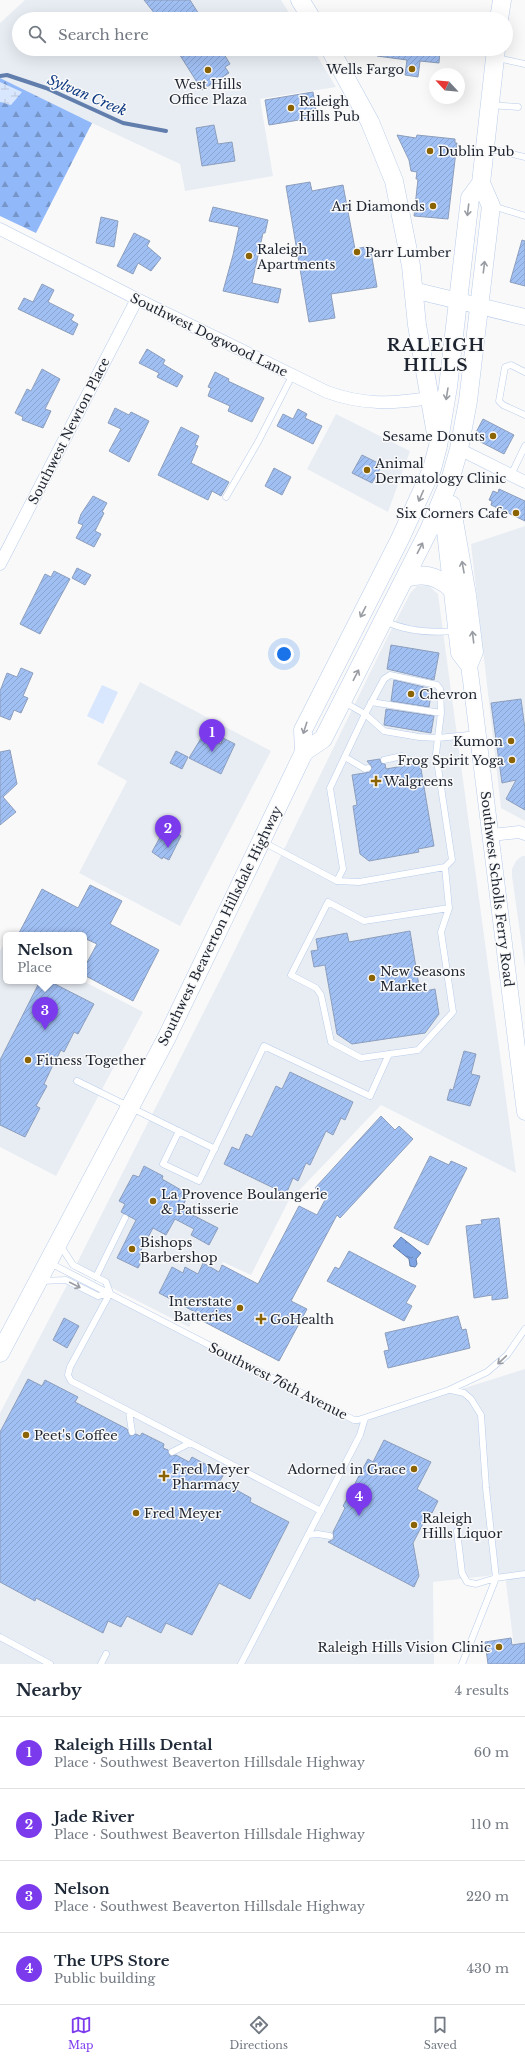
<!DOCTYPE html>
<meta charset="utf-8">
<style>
body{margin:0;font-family:"Libre Baskerville",serif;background:#f2f2f3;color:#1f2937}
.compass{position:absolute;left:429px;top:68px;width:36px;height:36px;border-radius:50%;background:#fff;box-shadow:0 4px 16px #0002;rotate:296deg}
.you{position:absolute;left:284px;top:654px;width:14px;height:14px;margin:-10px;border:3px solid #fff;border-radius:50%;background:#1a73e8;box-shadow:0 0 0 6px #1a73e833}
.badge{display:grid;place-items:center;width:26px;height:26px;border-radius:50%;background:#7c3aed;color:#fff;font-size:13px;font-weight:700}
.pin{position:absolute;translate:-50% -33px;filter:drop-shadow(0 1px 2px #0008)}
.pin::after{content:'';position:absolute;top:21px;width:14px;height:12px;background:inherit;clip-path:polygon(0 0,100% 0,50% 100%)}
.popup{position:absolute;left:3px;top:932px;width:84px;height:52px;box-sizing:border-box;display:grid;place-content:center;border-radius:6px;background:#fff;filter:drop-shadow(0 1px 3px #0005);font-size:13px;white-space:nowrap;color:#747a83}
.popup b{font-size:15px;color:#1f2937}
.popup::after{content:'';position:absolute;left:50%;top:100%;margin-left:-8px;border:8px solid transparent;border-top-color:#fff}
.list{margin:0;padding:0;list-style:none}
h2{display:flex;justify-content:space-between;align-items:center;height:52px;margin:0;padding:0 16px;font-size:17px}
h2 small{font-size:13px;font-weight:400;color:#747a83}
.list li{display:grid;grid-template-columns:26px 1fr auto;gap:12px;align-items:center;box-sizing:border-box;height:72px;padding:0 16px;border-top:1px solid #e0e1e3}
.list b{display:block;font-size:15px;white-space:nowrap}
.list p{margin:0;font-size:13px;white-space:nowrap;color:#747a83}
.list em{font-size:13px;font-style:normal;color:#747a83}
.icon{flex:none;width:22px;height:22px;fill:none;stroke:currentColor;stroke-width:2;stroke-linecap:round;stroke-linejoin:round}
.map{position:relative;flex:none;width:525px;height:1664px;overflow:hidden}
.search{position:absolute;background:#fff;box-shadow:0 4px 16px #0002;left:12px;right:12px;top:12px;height:44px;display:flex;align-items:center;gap:10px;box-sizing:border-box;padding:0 14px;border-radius:22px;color:#747a83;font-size:15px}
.sheet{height:340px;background:#fff}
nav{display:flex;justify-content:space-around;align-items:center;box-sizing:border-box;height:56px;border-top:1px solid #e0e1e3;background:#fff;font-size:11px;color:#747a83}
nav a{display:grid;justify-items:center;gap:2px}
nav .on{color:#7c3aed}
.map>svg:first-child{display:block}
.built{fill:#e8edf4}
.green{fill:#d9e7fe}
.forest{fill:url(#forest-firs)}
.wetland{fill:url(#wetland-marsh)}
.water{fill:url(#water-ripples);stroke:#617ead}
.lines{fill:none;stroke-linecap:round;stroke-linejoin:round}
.stream{stroke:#617ead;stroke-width:4}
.building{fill:url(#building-hatch);stroke:#8c9ebc}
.service-casing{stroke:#b8cceb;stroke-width:7}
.minor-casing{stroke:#b8cceb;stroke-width:13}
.secondary-casing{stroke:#b8cceb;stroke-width:17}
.primary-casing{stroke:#b8cceb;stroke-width:19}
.service{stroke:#fff;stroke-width:6}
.minor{stroke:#fff;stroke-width:12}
.secondary{stroke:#fff;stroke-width:16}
.primary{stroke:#fff;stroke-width:18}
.oneway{stroke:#999ca2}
.poi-dot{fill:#8b6303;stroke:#f9f9f9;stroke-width:1.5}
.labels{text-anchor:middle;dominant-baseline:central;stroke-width:3;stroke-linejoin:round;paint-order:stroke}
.poi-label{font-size:13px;fill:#1d2430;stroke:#f9f9f9;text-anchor:start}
.street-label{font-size:13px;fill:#1d2430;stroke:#f9f9f9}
.water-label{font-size:14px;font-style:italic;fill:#0f3a83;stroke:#f9f9f9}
.district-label{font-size:17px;font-weight:bold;letter-spacing:1px;fill:#1d2430;stroke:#f9f9f9}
</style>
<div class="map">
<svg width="525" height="1664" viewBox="0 0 525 1664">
<defs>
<pattern id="forest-firs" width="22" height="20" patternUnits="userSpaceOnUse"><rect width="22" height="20" fill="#91b8f8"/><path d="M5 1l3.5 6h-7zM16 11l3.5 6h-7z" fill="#7695c9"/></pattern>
<pattern id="wetland-marsh" width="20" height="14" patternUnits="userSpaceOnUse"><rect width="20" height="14" fill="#d9e7fe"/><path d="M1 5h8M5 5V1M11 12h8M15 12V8" fill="none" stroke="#bac6da"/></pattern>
<pattern id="water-ripples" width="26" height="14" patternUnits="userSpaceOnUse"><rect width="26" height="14" fill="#7ea4e3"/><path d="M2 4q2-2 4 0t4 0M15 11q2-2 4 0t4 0" fill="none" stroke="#6785b8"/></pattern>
<pattern id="building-hatch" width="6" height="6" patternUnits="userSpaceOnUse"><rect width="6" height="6" fill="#a0bff3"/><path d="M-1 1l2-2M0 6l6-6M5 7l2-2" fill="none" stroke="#89a4d1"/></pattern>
</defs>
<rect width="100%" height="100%" fill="#f9f9f9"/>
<path class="built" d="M25,0H281L293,19H19V49H313L336,87L260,99L273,176L185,191L180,164L92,123L0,78V23Z
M336,414L410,451L388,512L307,469Z
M525,526V821L501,808L471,544Z
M428,585L438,594L516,1173L381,1105L288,1202L251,1275L223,1262L189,1327L110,1287L76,1265L227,966L387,638L411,592L417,586Z
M140,682L271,751L180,926L79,873L127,781L97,764Z
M522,856H525V968L512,876V869L516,861Z
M6,940V981H83L143,1012L56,1176L0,1147V951Z
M67,1285L97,1299L112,1298L353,1423L525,1369V1664H516L505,1574L433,1582L434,1664H0V1413Z"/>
<path class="green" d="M102,685L118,692L103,724L87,716Z"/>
<path class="forest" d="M0,78L92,123L36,233L0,216Z"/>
<path class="wetland" d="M0,82L22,92L11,105L0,102Z"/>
<path class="water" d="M401,1237L421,1253L416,1259L417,1264L415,1267L410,1266L409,1259L393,1246Z"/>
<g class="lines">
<path class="stream" d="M0,76L7,75L46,88L123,123L166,131"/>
</g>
<path class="building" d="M144,0H190L202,19H159Z
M176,49H221L230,64L225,67L229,73L202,90Z
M377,49H440L439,63L420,61L418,77L405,75L407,60L377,56Z
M313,92L317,117L269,125L265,100Z
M214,125L218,144L232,142L235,161L202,166L196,128Z
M397,135L416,138L417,135L455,139V143H457L448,219L414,216L418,179H416L417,172L411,171L409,160Z
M310,182L312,191L343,185L355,249L370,246L377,287L331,294L335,318L309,322L286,186Z
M213,207L268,220L265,233H263L252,283L281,289L278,303L223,291L233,255L239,227L209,221Z
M101,217L118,221L114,247L96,243Z
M134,233L150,241L147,246L161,258L151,271L138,263L133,274L117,266Z
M522,240L525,241V286L510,282Z
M42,284L54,290L48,302L74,315L71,320L78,324L73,335L18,309L24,298L33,302Z
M147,349L165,360L163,364L183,376L177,387L157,377L159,373L139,363Z
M42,369L60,379L45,409L51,411L43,428L22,420L23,417L15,413L27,389L31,391Z
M215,372L229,379L228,381L264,398L252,422L228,411L230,406L208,396L211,388L208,387Z
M115,408L129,415L131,412L149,421L129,462L109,451L121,429L108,423Z
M298,409L307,414L305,418L322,426L313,444L277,426L283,414L293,419Z
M483,419L514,435L504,454L473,438Z
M181,427L199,436L195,445L198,446L191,463L229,482L221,496L212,491L208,500L158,475Z
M362,455L382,465L372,483L352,473Z
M274,468L291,477L282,495L265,486Z
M499,489L525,501V521L491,505L492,501L489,500L493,491L498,493Z
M93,496L107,503L102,512L104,513L95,531L101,534L94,547L76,538L83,525L78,523L81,514Z
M77,568L91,575L85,585L72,578Z
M54,571L70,579L40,634L20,624L45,574L51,577Z
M391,645L439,653L434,680L387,669Z
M21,668L33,673L23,696L28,698L21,713L14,710L10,720L0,716V691L7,673L17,677Z
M394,680L432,689L429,707L391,701Z
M521,699L525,729V810L506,799L516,780L502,783L491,703Z
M386,709L434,716L431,733L384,725Z
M203,735L221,744L223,738L235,744L221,774L189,758Z
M10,750L17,784L3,797L16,812L0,825V752Z
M176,751L188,757L182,769L170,763Z
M380,759L381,763L385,764L386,769L420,763L434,846L418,849L419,852L369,861L360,854L353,806L357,805L352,775L370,772L372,767L367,761Z
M169,825L178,830L177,833L181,836L169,860L163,857L162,859L152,852L165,828L167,829Z
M90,885L122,901L110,924L159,950L133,1001L84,975V968L97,944L84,938V935H18L42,889L78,908Z
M410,931L420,992L435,989L439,1014L425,1033L352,1044L337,1034L325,965L314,967L311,951L318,950L316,939L347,933L349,942Z
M40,981H49L94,1004L78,1034L74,1032L64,1052L61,1050L52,1067L44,1084L47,1086L36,1106L40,1108L25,1137L0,1125V1060Z
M464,1051L476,1054L471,1074L480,1076L470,1106L447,1100L450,1089L453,1090Z
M290,1072L353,1102L345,1120L341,1118L333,1135L326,1131L310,1165L306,1163L298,1181L293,1178L286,1194L224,1164L232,1147L239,1150L246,1134L252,1137L276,1086L282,1089Z
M381,1116L395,1130L399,1126L413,1139L340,1218L337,1215L291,1301L307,1309L279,1361L195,1317L197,1313L159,1293L172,1267L183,1273L185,1267L198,1274L203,1263L219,1272L222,1265L258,1284L299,1206L317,1215L326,1198L315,1188Z
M430,1156L449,1165L451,1161L467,1168L428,1245L394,1228Z
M144,1166L163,1176L162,1179L188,1194L183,1206L189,1208L187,1212L218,1228L209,1245L191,1235L194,1229L175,1219L166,1235L153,1228L139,1254L144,1256L138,1268L117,1258L136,1220L121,1212L125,1204L119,1201L133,1175L139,1177Z
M499,1218L508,1298L492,1300V1295L474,1298L466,1226L482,1224L481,1220Z
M349,1251L416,1286L406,1303L412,1306L404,1321L327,1281L335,1267L339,1269Z
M458,1316L462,1330L466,1329L470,1348L388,1368L384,1351L389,1350L385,1333Z
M64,1318L79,1326L67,1348L53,1340Z
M28,1379L42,1386L45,1380L78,1397L75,1402L127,1429L130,1436L136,1434L140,1436L142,1433L164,1444L163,1448L168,1450L170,1456L176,1455L189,1462L192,1457L224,1474L220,1481L251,1498L250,1502L289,1522L250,1599L219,1583L192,1635L166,1623L161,1633L127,1616L121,1627L108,1621L103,1633L36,1598L35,1601L0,1582V1432Z
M384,1440L431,1462L417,1489L438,1501L432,1513L429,1512L413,1543L419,1576L414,1587L328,1542L334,1539L333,1532L345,1508L343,1506L368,1459L373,1462Z
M511,1638L512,1645L525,1643V1664H488L485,1642Z"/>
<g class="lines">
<defs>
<path id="service" d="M497,58L525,64
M491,105L518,107
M487,148L525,157
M493,206L525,216
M525,372L511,365L505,367L499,401L503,405L525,415
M511,475L525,446
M226,497L258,442L292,376
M385,621C407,632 431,633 456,631
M344,702L365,714L384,731L419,737L438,738L478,734
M371,702L441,713
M345,757L365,769L368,768
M384,760L402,756L408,759
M263,842L337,881L359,882L445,867L452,860L436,754L441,713L440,689L437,685L390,675L384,679L365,714L330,788L343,869L337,881
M445,867L449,908L441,932L453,1012L418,1050L361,1058L331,1042L321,995L316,988L291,975L328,902L364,921L449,908
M77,1081L215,1149
M179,1131L163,1164L199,1181L264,1046L370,1096L389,1054
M60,1245L73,1265L106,1282L110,1293
M50,1263L354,1420H358L449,1390L487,1372L507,1355L525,1329
M96,1277L125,1218
M41,1281L66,1280L98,1296L110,1293
M110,1293L70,1367L68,1375L71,1381L321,1511
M451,1390L464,1393L471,1399L481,1415L486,1488L496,1578L476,1584L467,1582L462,1573L457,1531
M129,1412L132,1432
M172,1452L190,1443
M308,1535L318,1534L330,1536
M0,1637L50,1664
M101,1664L106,1654
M241,1664L360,1435L365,1418
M462,1664L496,1578L525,1574"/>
<path id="minor" d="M0,229L137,299L327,392C363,405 392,404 429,398
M459,449L525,482
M0,564L137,299
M491,835L519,832L525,834"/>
<path id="secondary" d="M413,290L525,317
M445,495L444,523L459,653L469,666L471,680L525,1112
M452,504L468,595L475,652L469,666"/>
<path id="primary" d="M300,0L312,19
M499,19L502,0
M330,49L370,122L394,181L411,266L417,325L436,434
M405,578C424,573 435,575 451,588
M304,752L323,739L429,530L451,477L459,449L468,401L491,206L481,183L496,49
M0,1353L167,1037L304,752L303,730L400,539L432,469L438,446L448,387L470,198L481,183"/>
</defs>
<use href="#service" class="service-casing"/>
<use href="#minor" class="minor-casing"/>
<use href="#secondary" class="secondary-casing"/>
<use href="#primary" class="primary-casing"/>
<use href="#service" class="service"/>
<use href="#minor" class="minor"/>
<use href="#secondary" class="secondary"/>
<use href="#primary" class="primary"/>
</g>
<defs><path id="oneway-shaft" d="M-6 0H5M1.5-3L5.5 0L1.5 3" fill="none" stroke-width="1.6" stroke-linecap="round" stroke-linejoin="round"/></defs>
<g class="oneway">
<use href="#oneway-shaft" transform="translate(468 210) rotate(97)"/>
<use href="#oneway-shaft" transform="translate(484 267) rotate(-83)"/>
<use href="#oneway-shaft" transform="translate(447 394) rotate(99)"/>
<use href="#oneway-shaft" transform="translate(421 496) rotate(114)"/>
<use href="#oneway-shaft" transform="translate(420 548) rotate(-63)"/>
<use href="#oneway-shaft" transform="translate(463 567) rotate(-100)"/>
<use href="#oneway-shaft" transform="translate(363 612) rotate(117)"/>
<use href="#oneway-shaft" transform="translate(473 637) rotate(-97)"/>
<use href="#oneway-shaft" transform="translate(356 675) rotate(-63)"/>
<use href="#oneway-shaft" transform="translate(305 728) rotate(108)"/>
<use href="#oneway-shaft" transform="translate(75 1285) rotate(27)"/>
<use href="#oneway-shaft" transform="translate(502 1360) rotate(137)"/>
</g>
<g class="poi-dot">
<circle cx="412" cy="69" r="4"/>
<circle cx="208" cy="70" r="4"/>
<circle cx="291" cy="108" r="4"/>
<circle cx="430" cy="151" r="4"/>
<circle cx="433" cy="206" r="4"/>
<circle cx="357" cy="252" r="4"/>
<circle cx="249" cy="256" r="4"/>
<circle cx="493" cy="436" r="4"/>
<circle cx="367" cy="470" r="4"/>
<circle cx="516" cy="513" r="4"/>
<circle cx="411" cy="694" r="4"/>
<circle cx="511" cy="741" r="4"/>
<circle cx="512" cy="760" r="4"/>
<path d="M374 775h4v4h4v4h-4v4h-4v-4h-4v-4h4z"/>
<circle cx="372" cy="978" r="4"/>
<circle cx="28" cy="1060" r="4"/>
<circle cx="153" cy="1201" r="4"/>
<circle cx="132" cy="1249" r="4"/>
<circle cx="240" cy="1308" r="4"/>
<path d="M259 1313h4v4h4v4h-4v4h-4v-4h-4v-4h4z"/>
<circle cx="26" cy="1435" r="4"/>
<circle cx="414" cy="1469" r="4"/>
<path d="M162 1470h4v4h4v4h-4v4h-4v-4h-4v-4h4z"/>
<circle cx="136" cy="1513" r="4"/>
<circle cx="414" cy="1525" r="4"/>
<circle cx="499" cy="1647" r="4"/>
</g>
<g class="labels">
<g class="poi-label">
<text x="404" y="69" text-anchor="end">Wells Fargo</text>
<text x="208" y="84" text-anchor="middle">West Hills<tspan x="208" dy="15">Office Plaza</tspan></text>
<text x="299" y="101">Raleigh<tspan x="299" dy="15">Hills Pub</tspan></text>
<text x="438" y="151">Dublin Pub</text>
<text x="425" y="206" text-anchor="end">Ari Diamonds</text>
<text x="257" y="249">Raleigh<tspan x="257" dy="15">Apartments</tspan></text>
<text x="365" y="252">Parr Lumber</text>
<text x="485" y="436" text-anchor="end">Sesame Donuts</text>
<text x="375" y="463">Animal<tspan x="375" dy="15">Dermatology Clinic</tspan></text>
<text x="508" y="513" text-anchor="end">Six Corners Cafe</text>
<text x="419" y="694">Chevron</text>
<text x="503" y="741" text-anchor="end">Kumon</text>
<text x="504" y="760" text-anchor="end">Frog Spirit Yoga</text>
<text x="384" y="781">Walgreens</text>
<text x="380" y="971">New Seasons<tspan x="380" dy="15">Market</tspan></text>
<text x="36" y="1060">Fitness Together</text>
<text x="161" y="1194">La Provence Boulangerie<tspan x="161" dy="15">&amp; Patisserie</tspan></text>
<text x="140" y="1242">Bishops<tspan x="140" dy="15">Barbershop</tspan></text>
<text x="232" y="1301" text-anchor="end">Interstate<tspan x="232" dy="15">Batteries</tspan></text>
<text x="270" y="1319">GoHealth</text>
<text x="34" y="1435">Peet's Coffee</text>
<text x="172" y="1469">Fred Meyer<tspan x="172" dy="15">Pharmacy</tspan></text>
<text x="406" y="1469" text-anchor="end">Adorned in Grace</text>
<text x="144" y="1513">Fred Meyer</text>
<text x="422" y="1518">Raleigh<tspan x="422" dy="15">Hills Liquor</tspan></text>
<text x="491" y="1647" text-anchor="end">Raleigh Hills Vision Clinic</text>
</g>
<g class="street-label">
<text transform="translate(209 335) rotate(26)">Southwest Dogwood Lane</text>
<text transform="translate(69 431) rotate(-63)">Southwest Newton Place</text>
<text transform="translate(497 889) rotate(83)">Southwest Scholls Ferry Road</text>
<text transform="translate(220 926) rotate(-64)">Southwest Beaverton Hillsdale Highway</text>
<text transform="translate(278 1381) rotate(27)">Southwest 76th Avenue</text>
</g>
<g class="water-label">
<text transform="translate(87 95) rotate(23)">Sylvan Creek</text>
</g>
<g class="district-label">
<text x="436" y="345">RALEIGH<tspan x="436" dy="20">HILLS</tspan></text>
</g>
</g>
</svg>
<svg class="compass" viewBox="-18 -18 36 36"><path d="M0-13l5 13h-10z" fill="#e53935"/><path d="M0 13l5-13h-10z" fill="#747a83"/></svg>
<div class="you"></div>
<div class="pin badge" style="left:212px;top:752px">1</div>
<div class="pin badge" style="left:168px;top:848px">2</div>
<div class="pin badge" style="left:45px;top:1030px">3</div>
<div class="popup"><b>Nelson</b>Place</div>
<div class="pin badge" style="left:359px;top:1516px">4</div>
<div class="search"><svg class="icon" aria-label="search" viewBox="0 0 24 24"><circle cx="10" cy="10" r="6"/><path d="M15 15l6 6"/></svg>Search here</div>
</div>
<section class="sheet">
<h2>Nearby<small>4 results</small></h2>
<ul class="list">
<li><span class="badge">1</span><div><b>Raleigh Hills Dental</b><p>Place · Southwest Beaverton Hillsdale Highway</p></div><em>60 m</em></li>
<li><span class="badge">2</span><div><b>Jade River</b><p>Place · Southwest Beaverton Hillsdale Highway</p></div><em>110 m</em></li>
<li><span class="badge">3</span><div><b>Nelson</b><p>Place · Southwest Beaverton Hillsdale Highway</p></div><em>220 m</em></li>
<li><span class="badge">4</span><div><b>The UPS Store</b><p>Public building</p></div><em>430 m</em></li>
</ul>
</section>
<nav>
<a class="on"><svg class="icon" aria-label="map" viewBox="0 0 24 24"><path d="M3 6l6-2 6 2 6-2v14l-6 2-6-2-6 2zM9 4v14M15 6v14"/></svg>Map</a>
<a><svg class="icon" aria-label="directions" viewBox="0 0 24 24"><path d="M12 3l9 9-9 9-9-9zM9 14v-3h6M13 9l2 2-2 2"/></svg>Directions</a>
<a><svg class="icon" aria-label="saved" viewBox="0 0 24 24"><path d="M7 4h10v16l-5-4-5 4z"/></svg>Saved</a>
</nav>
